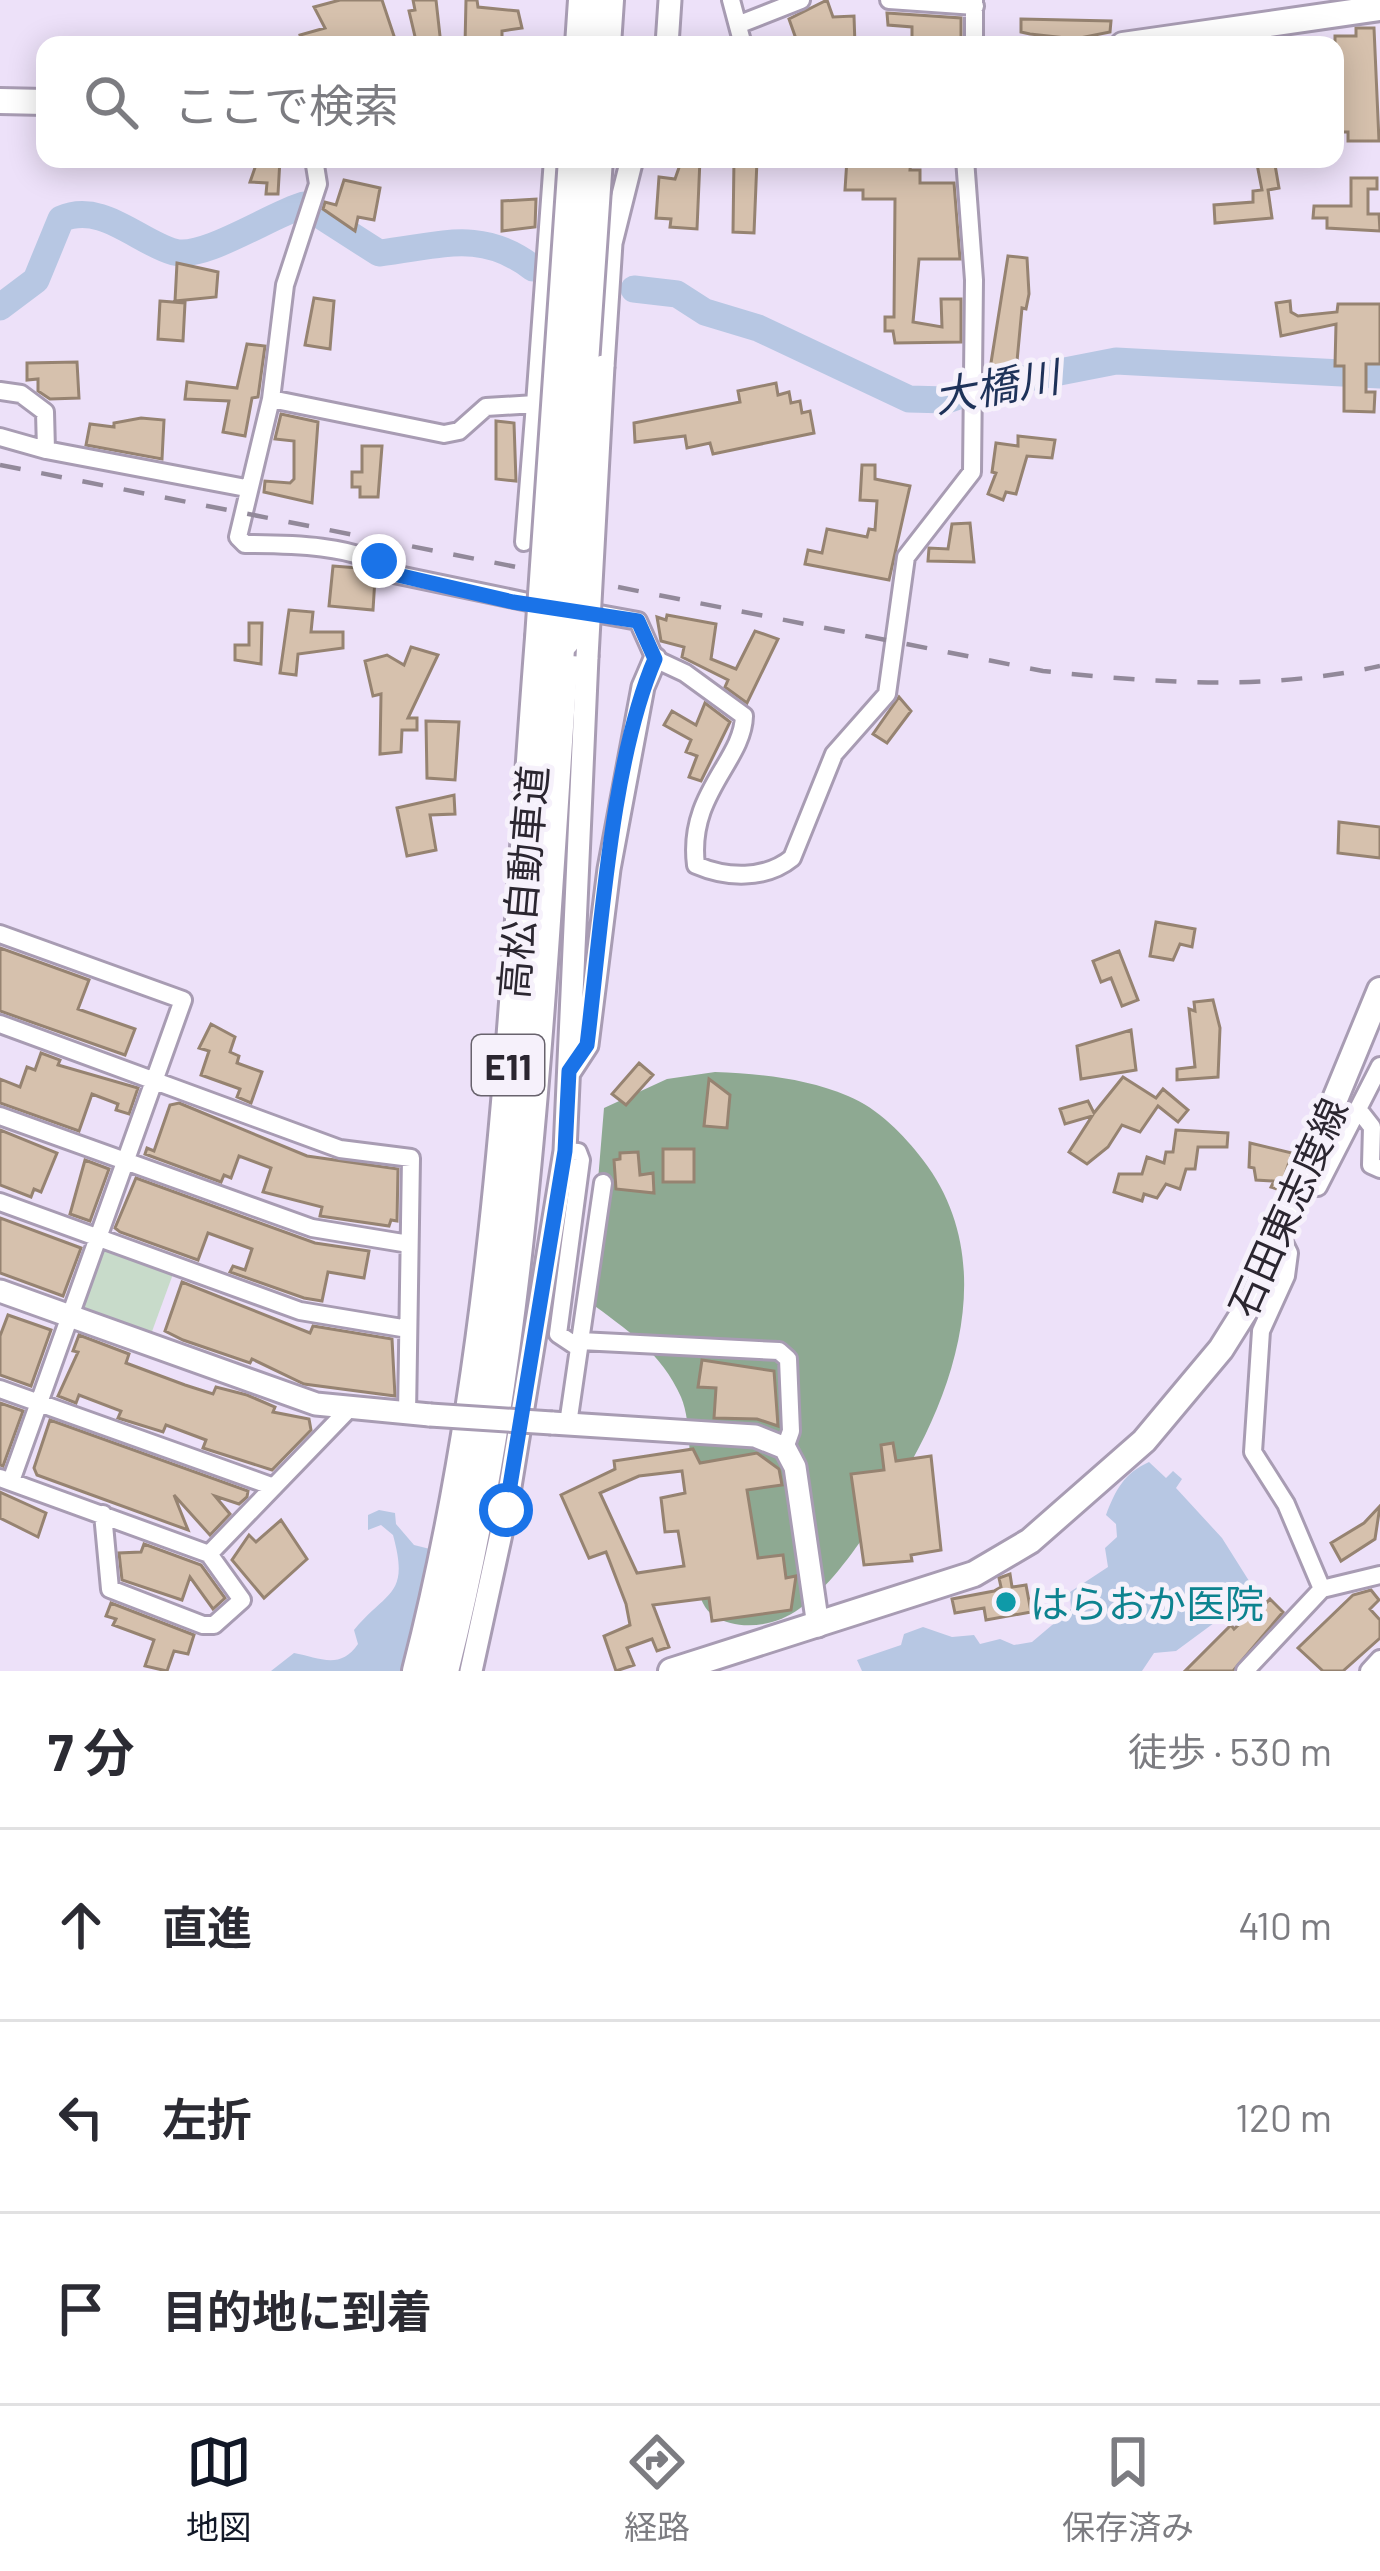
<!DOCTYPE html>
<html lang="ja">
<meta charset="utf-8">
<style>
body{margin:0;font-family:Barlow,"Noto Sans JP",sans-serif;background:#f2f2f3;color:#2b2b33}
.stop{position:absolute;width:36px;height:36px;margin:-27px;border:9px solid #1a73e8;border-radius:50%;background:#fff}
.stop.end{background:#1a73e8;border-color:#fff;box-shadow:0 3px 12px #0008}
.list{margin:0;padding:0;list-style:none}
h2{display:flex;justify-content:space-between;align-items:center;height:156px;margin:0;padding:0 48px;font-size:51px}
h2 small{font-size:39px;font-weight:400;color:#7c7c81}
.list li{display:grid;grid-template-columns:78px 1fr auto;gap:36px;align-items:center;box-sizing:border-box;height:192px;padding:0 48px;border-top:3px solid #e1e1e2}
.list b{display:block;font-size:45px;white-space:nowrap}
.list em{font-size:39px;font-style:normal;color:#7c7c81}
.icon{flex:none;width:66px;height:66px;fill:none;stroke:currentColor;stroke-width:2;stroke-linecap:round;stroke-linejoin:round}
.map{position:relative;flex:none;width:1380px;height:1671px;overflow:hidden}
.search{position:absolute;background:#fff;box-shadow:0 6px 30px #0003;left:36px;right:36px;top:36px;height:132px;display:flex;align-items:center;gap:30px;box-sizing:border-box;padding:0 42px;border-radius:24px;color:#7c7c81;font-size:45px}
.sheet{height:732px;background:#fff}
nav{display:flex;justify-content:space-around;align-items:center;box-sizing:border-box;height:168px;border-top:3px solid #e1e1e2;background:#fff;font-size:33px;color:#7c7c81}
nav a{display:grid;justify-items:center;gap:6px}
nav .on{color:#111827}
.map>svg:first-child{display:block}
.green{fill:#c8dbca}
.forest{fill:#8ea992}
.water{fill:#b7c7e3}
.lines{fill:none;stroke-linecap:round;stroke-linejoin:round}
.river{stroke:#b7c7e3;stroke-width:27}
.building{fill:#d6c1ad;stroke:#968371;stroke-width:3;fill-rule:evenodd}
.minor-casing{stroke:#a89cb3;stroke-width:22}
.tertiary-casing{stroke:#a89cb3;stroke-width:27}
.secondary-casing{stroke:#a89cb3;stroke-width:30}
.primary-casing{stroke:#a89cb3;stroke-width:30}
.motorway-casing{stroke:#a89cb3;stroke-width:36}
.minor{stroke:#fff;stroke-width:16}
.tertiary{stroke:#fff;stroke-width:21}
.secondary{stroke:#fff;stroke-width:24}
.primary{stroke:#fff;stroke-width:24}
.motorway{stroke:#fff;stroke-width:30}
.rail{stroke:#92899a;stroke-width:4.5;stroke-dasharray:21 21;stroke-linecap:butt}
.tertiary-bridge-casing{stroke:#a89cb3;stroke-width:27;stroke-linecap:butt}
.motorway-bridge-casing{stroke:#a89cb3;stroke-width:36;stroke-linecap:butt}
.tertiary-bridge{stroke:#fff;stroke-width:21}
.motorway-bridge{stroke:#fff;stroke-width:30}
.route{stroke:#1a73e8;stroke-width:15}
.culture-dot{fill:#0f9aa8;stroke:#f6f1fb;stroke-width:4.5}
.labels{text-anchor:middle;dominant-baseline:central;stroke-width:10;stroke-linejoin:round;paint-order:stroke}
.shield{fill:#f6f1fb;stroke:#68636d;stroke-width:3}
.shield-label{font-size:36px;font-weight:bold;fill:#2b2630}
.street-label{font-size:39px;fill:#2b2630;stroke:#f6f1fb}
.culture-label{font-size:39px;fill:#0d838f;stroke:#f6f1fb;text-anchor:start}
.water-label{font-size:42px;font-style:italic;fill:#1e3259;stroke:#f6f1fb}
</style>
<div class="map">
<svg width="1380" height="1671" viewBox="0 0 1380 1671">
<rect width="100%" height="100%" fill="#ede1f9"/>
<path class="green" d="M105,1248L173,1274L150,1337L79,1315Z"/>
<path class="forest" d="M715,1072C760,1074 805,1078 848,1096C878,1108 904,1135 923,1160C1002,1263 954,1399 890,1497C865,1535 836,1582 799,1609C776,1626 739,1632 714,1616C675,1592 702,1445 681,1397C662,1353 626,1329 588,1301L604,1108L667,1079Z"/>
<path class="water" d="M1149,1462L1166,1478L1173,1471L1182,1479L1176,1488L1222,1538L1256,1592L1176,1651L1154,1653L1142,1671H862L857,1660L901,1645L904,1634L923,1627L952,1637L974,1635L980,1644L1000,1639L1014,1645L1032,1642L1071,1609L1070,1592L1108,1567L1105,1548L1117,1537L1116,1524L1106,1515C1115,1491 1124,1473 1149,1462Z
M379,1510L395,1513L396,1524L414,1545L430,1549L401,1671H271L294,1653C318,1657 340,1671 358,1644L354,1630C387,1590 410,1597 393,1535L381,1525L368,1530V1515Z"/>
<g class="lines">
<path class="river" d="M634,289L677,294L705,312L758,328L909,399L947,400L988,386L1116,361L1380,375
M0,307L36,280L61,219C102,201 138,242 174,252C204,260 270,215 304,205L379,253C440,246 481,228 533,268"/>
</g>
<path class="building" d="M340,0H382L397,45H303L300,35L325,28L314,7Z
M413,0H436L441,45H417L409,11L415,10Z
M466,0H477L478,7L518,11L522,28L502,31V45H465Z
M827,0L833,17L854,16L855,45H782L795,36L789,19Z
M887,13L961,18V45H912V27L888,25Z
M1021,19L1111,21L1110,32L1075,39L1030,34L1021,32Z
M1356,28H1374L1379,141H1348V132H1335V36H1356Z
M258,159H280L278,194H266L267,183L250,182Z
M682,159H700L697,229L670,227L671,219L656,218L659,177L675,179Z
M734,159L757,160L754,233L733,232Z
M847,159H911L910,170H920V183H954L960,259H919L913,322L942,327L941,299H961V342L895,343L893,331H885V317H894L895,199H863V190H845Z
M1256,159H1274L1279,188L1268,190L1272,218L1215,223L1214,205L1253,202V191L1262,190Z
M1351,178H1377V189H1368V214H1379L1380,231L1327,228V218H1313L1314,206H1351Z
M344,180L380,188L374,220L358,217L355,231L323,209L325,202L336,205Z
M536,199L535,227L502,231V201Z
M1008,256L1027,258L1029,294L1026,309L1022,308L1016,372L990,369Z
M177,263L218,272L216,297L175,301Z
M314,298L334,301L330,349L305,345Z
M160,301L185,303L183,341L158,339Z
M1290,301L1291,312L1298,316L1337,312L1338,304H1380V364H1366V392H1375L1374,412L1344,411V366H1335L1336,324L1281,336L1276,303Z
M247,344L265,346L258,397L252,398L245,436L223,432L229,401L185,399L187,382L237,388Z
M77,362L79,398L50,399L38,391V379L27,380V363Z
M776,383L778,395L789,392L791,403L800,401L802,413L810,411L814,433L713,454L710,443L687,448L685,436L635,442L634,423L740,402L738,391Z
M281,414L318,422L312,503L264,492L265,481L290,483L294,479V441L275,439Z
M141,418L164,420L162,459L86,445L90,424L114,427V423Z
M496,421L514,423L516,481L496,479Z
M1018,436L1055,440L1052,458L1027,456L1016,494L1006,492L1003,500L988,494L996,473L992,472L996,443L1018,446Z
M362,446H382L378,497H360V487H352V472H362Z
M862,465H875V479L910,486L889,580L805,564L808,550L822,553L827,529L867,537L869,529L875,530L877,501L860,500Z
M970,523L974,562L928,561L929,548L948,549L952,524Z
M333,566L358,568L375,578L373,610L329,606Z
M289,610L313,612L311,632H343V648L298,654L296,675L280,673Z
M667,615L716,624L711,659L736,669L755,631L778,639L747,703L725,687L728,680L682,657L684,647L661,641L657,617L666,620Z
M249,623H262L261,664L235,660V645H249Z
M411,647L438,655L408,718H417V730H402L401,752L380,754L381,694L373,696L365,661L387,655L404,665Z
M899,697L911,711L887,743L873,734Z
M705,703L730,722L701,781L689,777L697,756L686,752L691,740L664,725L672,711L696,725Z
M426,721L459,722L455,780L427,778Z
M454,795L455,814L430,815L436,850L407,856L397,808Z
M1339,822L1380,827V858L1338,853Z
M1156,922L1195,929L1192,947L1180,944L1173,960L1150,956Z
M0,948L89,980L78,1009L135,1029L125,1055L0,1011Z
M1119,951L1138,1000L1122,1006L1111,978L1101,982L1093,961Z
M1213,1000L1220,1028L1218,1077L1177,1080V1069L1195,1067L1189,1009L1195,1011L1194,1002Z
M211,1024L235,1037L230,1052L239,1056L237,1063L262,1072L251,1103L237,1097L240,1089L201,1075L209,1051L199,1048Z
M1131,1030L1136,1070L1081,1079L1077,1046Z
M41,1053L60,1060L58,1065L138,1088L129,1114L116,1110L118,1104L92,1094L79,1131L0,1103V1079L20,1087L27,1067L35,1070Z
M639,1063L653,1075L626,1105L612,1094Z
M1123,1077L1156,1098L1163,1089L1188,1110L1178,1122L1158,1106L1140,1132L1122,1125L1108,1147L1087,1164L1069,1152L1092,1116L1065,1124L1060,1109L1088,1101L1094,1113Z
M709,1079L730,1095L727,1128L704,1126Z
M179,1103L307,1156L398,1169L397,1221L391,1220L389,1226L320,1216L322,1207L263,1192L271,1168L239,1156L231,1178L224,1175L221,1182L145,1154L147,1148L154,1151L170,1105Z
M0,1130L57,1153L41,1192L34,1189L31,1197L0,1185Z
M1176,1130L1228,1133L1227,1147H1198L1195,1169H1186L1180,1189L1166,1184L1157,1198L1144,1194L1142,1201L1114,1192L1119,1174H1142L1147,1157L1164,1163L1166,1152H1173Z
M1250,1143L1292,1153L1280,1190L1271,1187L1274,1181L1256,1180L1254,1168L1249,1167Z
M663,1149H694V1182H663Z
M638,1152L640,1175L653,1173L654,1193L616,1189L614,1160L620,1159V1153Z
M85,1160L109,1169L90,1221L70,1214Z
M136,1178L315,1243L369,1251L364,1278L328,1272L322,1301L304,1298L230,1272L233,1266L245,1270L252,1249L208,1233L198,1260L120,1232L115,1228Z
M0,1218L81,1248L63,1296L0,1273Z
M182,1282L310,1333L313,1326L392,1339L395,1396L304,1384L252,1359L250,1363L183,1340L165,1331Z
M8,1315L51,1330L31,1386L0,1375V1336Z
M79,1335L129,1354L126,1363L185,1385L213,1394L216,1387L247,1395L275,1407L273,1412L309,1419L311,1430L272,1470L203,1448L206,1440L166,1425L163,1432L118,1418L121,1411L79,1395L76,1403L58,1396L78,1352L73,1351Z
M702,1360L774,1371L778,1426L757,1419L714,1418L716,1388L698,1387Z
M0,1403L23,1411L3,1466L0,1465Z
M50,1420L248,1491L247,1497L239,1504L215,1496L230,1514L210,1535L174,1495L188,1530L37,1475L34,1468Z
M893,1443L896,1461L931,1456L941,1550L911,1555L912,1561L864,1565L851,1474L884,1470L881,1445Z
M693,1449L700,1463L757,1453L779,1469L782,1485L747,1490L758,1558L783,1555L786,1578L796,1576L791,1610L712,1621L709,1598L653,1605L669,1647L657,1651L652,1639L627,1648L634,1665L616,1671L604,1636L630,1625L626,1604L606,1552L589,1558L561,1495L615,1469L614,1461ZM682,1471L685,1493L661,1498L665,1532L678,1531L684,1566L637,1573L600,1493L639,1476Z
M0,1492L46,1513L38,1537L0,1518Z
M1380,1506L1375,1539L1341,1561L1331,1543L1364,1523Z
M281,1520L307,1559L264,1598L232,1560L249,1535L256,1542Z
M144,1544L201,1565L225,1598L213,1609L190,1577L182,1600L122,1580L119,1553L141,1552Z
M1010,1574L1012,1587L1026,1585L1031,1612L986,1620L984,1608L955,1613L952,1599L994,1591L1001,1587L999,1578Z
M1371,1590L1379,1600L1370,1609L1380,1620V1638L1343,1671H1323L1298,1648L1353,1595Z
M1270,1599L1283,1612L1233,1671H1185L1231,1625L1234,1629L1247,1617L1250,1620Z
M111,1603L194,1635L188,1654L174,1651L167,1671L145,1666L154,1640L113,1625L116,1619L106,1616Z"/>
<g class="lines">
<defs>
<path id="minor" d="M731,0L743,45
M889,0L975,6
M740,24L801,0
M974,45V0
M314,159L318,184L285,285L271,399L238,537L245,544C281,544 366,544 389,573L547,606
M0,391L21,394L45,412L46,450L246,488
M271,399L444,434L459,431L486,407L535,404L553,159
M0,437L46,450
M524,542L535,404
M578,610L638,621L655,659L685,673L744,716C743,761 687,794 696,865C726,878 765,880 792,858L834,754L887,694L906,557L972,472L974,280L965,159
M0,934L183,1000L11,1481
M0,1024L340,1149L411,1158L407,1415
M1358,1109L1372,1127L1371,1165L1380,1169
M0,1116L312,1228L409,1244
M565,1151L578,1152L581,1160L558,1334L579,1348
M1304,1181L1318,1187L1380,1066
M0,1202L300,1311L408,1329
M1281,1237L1289,1253L1286,1276L1261,1331L1253,1452L1286,1504L1322,1589
M580,1341L779,1351L788,1359L791,1431L785,1448
M0,1389L274,1487
M568,1424L603,1183
M0,1478L209,1554L242,1600L214,1625H203L110,1589L103,1514
M209,1554L348,1410
M1245,1671L1322,1589L1380,1575
M1369,1671L1380,1659"/>
<path id="tertiary" d="M667,45L670,0
M603,366L611,243L632,159
M570,1071L587,1045L609,869L643,687L655,659
M0,1291L316,1404L430,1415
M552,1423L755,1436L785,1448L795,1467L818,1626
M471,1671L506,1511L565,1151L587,657"/>
<path id="secondary" d="M671,1671L974,1574L1030,1541L1144,1441L1221,1349L1253,1298L1380,990"/>
<path id="primary" d="M1123,45L1380,8
M0,101L45,102"/>
<path id="motorway" d="M581,45L584,0
M605,45L608,0
M418,1671C505,1335 514,982 541,638
M443,1671C528,1336 539,984 564,641"/>
</defs>
<use href="#minor" class="minor-casing"/>
<use href="#tertiary" class="tertiary-casing"/>
<use href="#secondary" class="secondary-casing"/>
<use href="#primary" class="primary-casing"/>
<use href="#motorway" class="motorway-casing"/>
<use href="#minor" class="minor"/>
<use href="#tertiary" class="tertiary"/>
<use href="#secondary" class="secondary"/>
<use href="#primary" class="primary"/>
<use href="#motorway" class="motorway"/>
<path class="rail" d="M0,465L1043,671C1157,683 1267,691 1380,666"/>
<defs>
<path id="tertiary-bridge" d="M587,657L603,366
M430,1415L552,1423"/>
<path id="motorway-bridge" d="M541,638L574,159
M564,641L597,159"/>
</defs>
<use href="#tertiary-bridge" class="tertiary-bridge-casing"/>
<use href="#motorway-bridge" class="motorway-bridge-casing"/>
<use href="#tertiary-bridge" class="tertiary-bridge"/>
<use href="#motorway-bridge" class="motorway-bridge"/>
</g>
<g class="lines">
<path class="route" d="M379,561L389,573L513,602L638,621L655,659C611,761 601,932 587,1045L569,1071L565,1151L506,1510"/>
</g>
<circle class="culture-dot" cx="1006" cy="1602" r="12"/>
<g class="labels">
<rect class="shield" x="472" y="1035" width="72" height="60" rx="9"/>
<g class="shield-label">
<text x="508" y="1065">E11</text>
</g>
<g class="street-label">
<text transform="translate(522 882) rotate(-85)">高松自動車道</text>
<text transform="translate(1287 1207) rotate(-66)">石田東志度線</text>
</g>
<g class="culture-label">
<text x="1030" y="1602">はらおか医院</text>
</g>
<g class="water-label">
<text transform="translate(996 385) rotate(-10)">大橋川</text>
</g>
</g>
</svg>
<div class="stop" style="left:506px;top:1510px"></div>
<div class="stop end" style="left:379px;top:561px"></div>
<div class="search"><svg class="icon" aria-label="search" viewBox="0 0 24 24"><circle cx="10" cy="10" r="6"/><path d="M15 15l6 6"/></svg>ここで検索</div>
</div>
<section class="sheet">
<h2>7 分<small>徒歩 · 530 m</small></h2>
<ul class="list">
<li><svg class="icon" aria-label="ahead" viewBox="0 0 24 24"><path d="M12 20V5M6 11l6-6 6 6"/></svg><div><b>直進</b></div><em>410 m</em></li>
<li><svg class="icon" aria-label="left" viewBox="0 0 24 24"><path d="M17 20v-9H6M10 6l-5 5 5 5"/></svg><div><b>左折</b></div><em>120 m</em></li>
<li><svg class="icon" aria-label="arrive" viewBox="0 0 24 24"><path d="M6 21V4h12l-3 4 3 4H6"/></svg><div><b>目的地に到着</b></div></li>
</ul>
</section>
<nav>
<a class="on"><svg class="icon" aria-label="map" viewBox="0 0 24 24"><path d="M3 6l6-2 6 2 6-2v14l-6 2-6-2-6 2zM9 4v14M15 6v14"/></svg>地図</a>
<a><svg class="icon" aria-label="directions" viewBox="0 0 24 24"><path d="M12 3l9 9-9 9-9-9zM9 14v-3h6M13 9l2 2-2 2"/></svg>経路</a>
<a><svg class="icon" aria-label="saved" viewBox="0 0 24 24"><path d="M7 4h10v16l-5-4-5 4z"/></svg>保存済み</a>
</nav>
